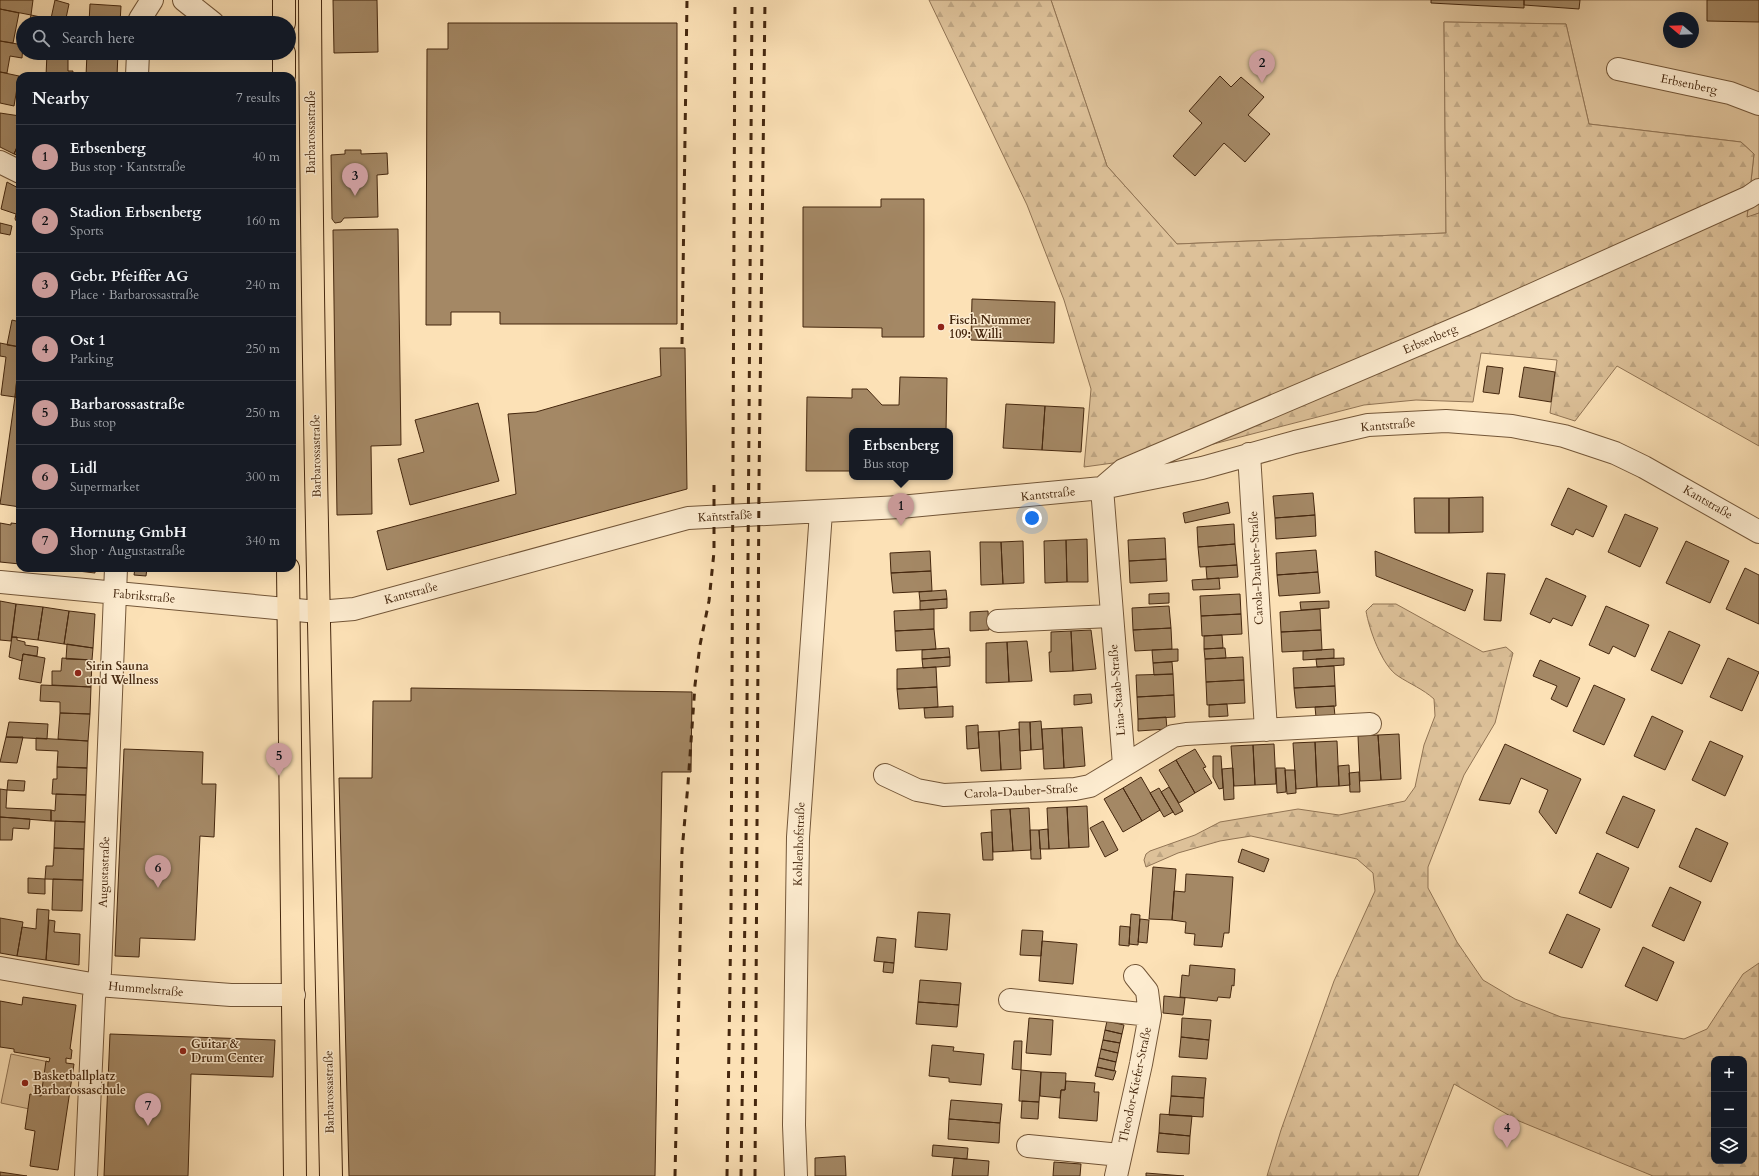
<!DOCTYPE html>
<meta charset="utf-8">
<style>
body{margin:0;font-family:Cardo,serif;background:#242831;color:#f1f3f6}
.controls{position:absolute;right:12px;bottom:12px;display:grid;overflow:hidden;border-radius:8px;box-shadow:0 4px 16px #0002}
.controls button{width:36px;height:36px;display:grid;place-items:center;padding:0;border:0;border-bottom:1px solid #363941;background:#171b24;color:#f1f3f6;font:20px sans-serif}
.compass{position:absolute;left:1663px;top:12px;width:36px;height:36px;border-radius:50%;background:#171b24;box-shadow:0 4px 16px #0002;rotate:289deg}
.you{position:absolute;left:1032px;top:518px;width:14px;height:14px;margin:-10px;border:3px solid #fff;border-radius:50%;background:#1a73e8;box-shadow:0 0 0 6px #1a73e833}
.badge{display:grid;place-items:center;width:26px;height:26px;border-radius:50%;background:#c59692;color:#111;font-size:13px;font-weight:700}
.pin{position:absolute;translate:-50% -33px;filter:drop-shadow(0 1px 2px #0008)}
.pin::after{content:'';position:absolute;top:21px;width:14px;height:12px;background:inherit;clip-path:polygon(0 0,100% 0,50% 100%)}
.popup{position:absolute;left:849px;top:428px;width:104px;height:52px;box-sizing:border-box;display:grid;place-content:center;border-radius:8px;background:#171b24;filter:drop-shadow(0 1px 3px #0005);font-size:13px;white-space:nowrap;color:#9ea1a6}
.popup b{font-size:15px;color:#f1f3f6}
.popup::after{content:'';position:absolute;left:50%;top:100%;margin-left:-8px;border:8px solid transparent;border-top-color:#171b24}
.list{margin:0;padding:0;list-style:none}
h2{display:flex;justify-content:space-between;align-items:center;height:52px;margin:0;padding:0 16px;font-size:17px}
h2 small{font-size:13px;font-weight:400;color:#9ea1a6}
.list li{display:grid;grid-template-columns:26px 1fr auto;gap:12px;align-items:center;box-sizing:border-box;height:64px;padding:0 16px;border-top:1px solid #363941}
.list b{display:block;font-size:15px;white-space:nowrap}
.list p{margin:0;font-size:13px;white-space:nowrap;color:#9ea1a6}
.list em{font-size:13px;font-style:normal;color:#9ea1a6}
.icon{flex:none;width:22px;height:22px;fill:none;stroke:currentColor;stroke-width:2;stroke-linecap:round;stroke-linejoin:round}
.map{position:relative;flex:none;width:1759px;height:1176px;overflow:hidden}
.search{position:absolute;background:#171b24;box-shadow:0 4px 16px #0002;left:16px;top:16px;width:280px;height:44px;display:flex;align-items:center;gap:10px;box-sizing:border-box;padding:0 14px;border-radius:22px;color:#9ea1a6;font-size:15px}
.panel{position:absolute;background:#171b24;box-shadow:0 4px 16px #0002;left:16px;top:72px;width:280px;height:500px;border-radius:12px}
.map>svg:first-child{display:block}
.grass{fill:#ddc199;stroke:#917454;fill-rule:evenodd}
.forest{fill:url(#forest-firs);stroke:#917454;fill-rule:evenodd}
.building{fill:#a48865;stroke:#45270e}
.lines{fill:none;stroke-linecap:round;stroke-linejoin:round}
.minor-casing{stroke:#735638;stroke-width:24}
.major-casing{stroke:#45270e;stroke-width:24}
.minor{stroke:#fdecd0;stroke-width:22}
.major{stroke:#fce1b6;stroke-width:22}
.rail{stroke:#45270e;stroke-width:3;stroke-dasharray:7 7;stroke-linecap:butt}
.poi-dot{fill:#8f2418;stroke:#fdecd0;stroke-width:1.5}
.labels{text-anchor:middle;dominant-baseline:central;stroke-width:3;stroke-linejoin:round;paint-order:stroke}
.street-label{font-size:12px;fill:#45270e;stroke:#fdecd0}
.poi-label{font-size:12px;font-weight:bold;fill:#45270e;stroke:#fdecd0;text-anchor:start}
</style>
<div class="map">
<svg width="1759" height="1176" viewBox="0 0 1759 1176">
<defs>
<pattern id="forest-firs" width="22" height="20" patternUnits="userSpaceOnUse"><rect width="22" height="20" fill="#ddc199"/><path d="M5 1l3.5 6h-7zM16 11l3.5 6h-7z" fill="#bfa683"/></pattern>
</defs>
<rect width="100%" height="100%" fill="#fce1b6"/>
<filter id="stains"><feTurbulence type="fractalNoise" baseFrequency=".005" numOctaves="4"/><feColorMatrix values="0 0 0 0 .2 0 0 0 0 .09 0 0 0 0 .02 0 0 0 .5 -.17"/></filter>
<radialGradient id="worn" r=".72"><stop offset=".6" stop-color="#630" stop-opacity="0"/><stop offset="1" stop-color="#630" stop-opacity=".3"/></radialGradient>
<path class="grass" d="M1051,0H1759V213L1747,218L1754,154L1741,142L1589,124L1566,24L1444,22L1446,233L1177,244L1107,166ZM1669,18H1693V42H1669Z
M11,1054L49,1062L39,1111L1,1103Z"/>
<path class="forest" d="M929,0H1051L1107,166L1177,244L1446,233L1444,22L1566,24L1589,124L1741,142L1754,154L1747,217L1759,213V446L1617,366L1575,421L1550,413L1557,360L1481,353L1473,402L1416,400L1364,405L1171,455L1084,467L1091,389L1064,300L1027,205Z
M1373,604H1396L1483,652L1506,647L1513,653L1495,723L1464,775L1428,867V888L1457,942L1483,980L1515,999L1561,1017L1684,1039L1707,1029L1743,974L1759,963V1176H1653L1519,1121L1454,1084L1418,1176H1267L1281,1130L1334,981L1375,891L1373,873L1357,859L1251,836L1220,841L1178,853L1146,867L1144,860L1146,854L1150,851L1195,835L1220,822L1298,809L1339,815L1405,801L1415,787L1424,745L1435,716L1434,699C1423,689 1410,684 1398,676C1382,666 1369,629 1366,611ZM1714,1059H1744V1161H1714Z"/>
<path class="building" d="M0,0H33L31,15L0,9Z
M55,0L69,4L65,23H50Z
M333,0H377L378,52L334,53Z
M1431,0H1524V8L1431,3Z
M1524,0H1580L1579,9L1524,5Z
M1707,0H1759V22L1707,21Z
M90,4L121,6L120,23H89Z
M0,9L19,13L13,43L0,41Z
M31,15L50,19V23H29Z
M448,23H677V324H500V312H451V325H426L427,49H448Z
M0,41L23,45L22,58L10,56L7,73L0,72Z
M47,53H68V71H73L72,76H46Z
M87,53H118L117,76H86Z
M0,72L19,76L14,106L0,103Z
M1220,76L1231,87L1241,77L1264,97L1248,115L1270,134L1245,162L1224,143L1195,176L1173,156L1202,123L1189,111Z
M0,113L20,116V140L14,154L0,147Z
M20,140V156L14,154Z
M345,150H361V154L387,153L388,174L377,175L378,217L344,218L341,222L335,223L332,219L331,155L345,154Z
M7,182L20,189V227L15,219L16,214L1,209Z
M881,199H924V337H882V328L803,327V207H881Z
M0,223L12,226L10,235L0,233Z
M398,229L401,445L371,446L372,514L337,515L333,230Z
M972,299L1055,302L1054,343L971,340Z
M12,320L20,322V347L7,345Z
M0,343L20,347L15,397L1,395L6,357L0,356Z
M660,348H685L687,489L387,570L377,531L516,494L508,414L536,412L661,376Z
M20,351V398L15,397Z
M1487,366L1503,368L1499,394L1483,392Z
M1524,367L1555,372L1551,402L1519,397Z
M900,377L947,378L946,431H852V471H806L807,397L852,398V389H867L882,405H899Z
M15,397L20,398V507L0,504Z
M478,403L499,481L410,505L398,459L424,452L415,420Z
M1006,404L1045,406L1042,450L1003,448Z
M1045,406L1084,408L1081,452L1042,450Z
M1568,488L1607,506L1593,537L1576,529L1573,535L1551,525Z
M1313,493L1315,515L1275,518L1273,496Z
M1483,497V532L1449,533V498Z
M1414,498H1449V533H1415Z
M1228,502L1230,513L1185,523L1183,513Z
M1625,514L1658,528L1640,567L1608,552Z
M1315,515L1316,536L1276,539L1275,518Z
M0,523L11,525V523L20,524V564L0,562Z
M1234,524L1235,544L1198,547L1197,527Z
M1165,538L1166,559L1129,561L1128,540Z
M1087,539L1088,582H1067L1066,540Z
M1066,540L1067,582L1045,583L1044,541Z
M1023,541L1024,583L1003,584L1001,542Z
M1686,541L1729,561L1710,603L1666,583Z
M980,542H1001L1003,584L981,585Z
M1235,544L1237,565L1200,567L1198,547Z
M1316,550L1318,572L1277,575L1276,553Z
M930,551L931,571L891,573L890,553Z
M1375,551L1473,590L1465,611L1376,576Z
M1166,559L1167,581L1130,583L1129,561Z
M1237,565L1238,577L1207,579L1206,567Z
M52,568H95V573Z
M135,568H147L146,576L134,575Z
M1745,568L1759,575V624L1726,609Z
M931,571L932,591L893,593L891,573Z
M1318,572L1320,593L1279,596L1277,575Z
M1487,573L1505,574L1501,621L1484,620Z
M1219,578L1220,589L1193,590L1192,580Z
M1546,578L1586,596L1572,626L1553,618L1550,623L1530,614Z
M946,590L947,599L920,601L919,592Z
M1169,593V603L1149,604V594Z
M1240,594L1241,614L1201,616L1200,596Z
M947,599V608L920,610V601Z
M0,601L16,604L11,641L0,640Z
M1329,601V608L1301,610L1300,602Z
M16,604L43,607L38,640L12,637Z
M1169,606L1171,628L1133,630L1132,608Z
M1606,606L1649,625L1635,657L1613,646L1609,654L1589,645Z
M43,607L69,611L64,644L38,640Z
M934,609V629L895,631L894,611Z
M1320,609L1321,630L1281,632L1280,612Z
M69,611L95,614L93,648L64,644Z
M988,611L989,630L970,631V612Z
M1241,614L1242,634L1202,636L1201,616Z
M1171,628L1172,649L1135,651L1133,630Z
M934,629L936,649L896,651L895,631Z
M1091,630L1096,669L1073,671L1071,631Z
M1321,630L1322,650L1282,652L1281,632Z
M1071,631L1073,671L1050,672L1049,652H1051V632Z
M1669,631L1700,645L1682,684L1651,670Z
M1222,635L1223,648L1204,649V636Z
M12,637H17V640L25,642V645L38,647L37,656L23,654L22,661L9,657Z
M1027,641L1032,681L1009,682L1007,642Z
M1007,642L1009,682L986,683V643Z
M67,644L93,648L92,660L66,659Z
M949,648L950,657L922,659V650Z
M1223,648H1225L1226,658L1205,659L1204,649Z
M1178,649V661L1153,663L1152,650Z
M1334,649V658L1303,660V651Z
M23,654L45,658L41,683L19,679Z
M950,657V666L923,668L922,659Z
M1243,657L1244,680L1206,682L1205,659Z
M62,658L92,660L91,687L52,685V671H61Z
M1344,658V665L1317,667L1316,659Z
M1728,658L1759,672L1742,711L1710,697Z
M1540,660L1580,678L1567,707L1551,699L1557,686L1533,676Z
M1172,662L1173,674L1154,675L1153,663Z
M1334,666L1335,686L1294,688L1293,668Z
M936,667L937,687L897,689V669Z
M1173,674L1174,695L1137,697L1136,675Z
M1244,680L1245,703L1207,705L1206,682Z
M41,685L91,687L90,714L60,713V702L40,701Z
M1594,685L1625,699L1604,745L1573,731Z
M1335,686L1336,706L1296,708L1294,688Z
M937,687L938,707L899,709L897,689Z
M411,688L692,692L691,772H662L655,1176H349L339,778H372L373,701H411Z
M1091,694L1092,703L1074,705V695Z
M1174,695L1175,717L1138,719L1137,697Z
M1227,704L1228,716L1209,717V705Z
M953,706V717L925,718L924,708Z
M1334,706L1335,716L1316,717L1315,707Z
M60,713L90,714L88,741L58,739Z
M1652,716L1683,731L1665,770L1634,756Z
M1166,717L1167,729L1138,731V719Z
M1041,721L1043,749L1031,750L1030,722Z
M9,722L48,724L47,739L6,737Z
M1019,722H1030L1031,750L1020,751Z
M978,725L979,748L967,749L966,726Z
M1082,727L1085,766L1064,768L1062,728Z
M1062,728L1064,768L1044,769L1042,729Z
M1019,729L1021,769L1001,770L999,731Z
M999,731L1001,770L981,771L978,732Z
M1399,734L1401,779L1381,780L1378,735Z
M1378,735L1381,780L1360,781L1358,736Z
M6,737H23L17,763L0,762Z
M36,738L88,741L87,768L57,767L58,751L36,750Z
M1337,741L1339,786L1317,787L1315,742Z
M1710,741L1743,756L1725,796L1692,780Z
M1315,742L1317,787L1296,789L1293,743Z
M1274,744L1276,784L1255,785L1253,745Z
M1505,744L1581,779L1556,834L1539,812L1548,790L1521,778L1510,804L1479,800Z
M1253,745L1255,785L1234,786L1231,746Z
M124,749L203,752L202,784H216L214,837L200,836L195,940L140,938L139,957L115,956Z
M1195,749L1206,767L1203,768L1212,783L1195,793L1176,760Z
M1213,756H1221L1223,788L1219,789L1213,777Z
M1176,760L1195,793L1179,803L1159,770Z
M1349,765L1350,785L1339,786L1338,766Z
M57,767L87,768L86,795L52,794L53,779H57Z
M1233,768L1234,799L1224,800L1222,769Z
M1276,768H1285L1286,792L1277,793Z
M1285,770H1295L1296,793L1287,794Z
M1359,772L1360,792H1350L1349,773Z
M1141,777L1160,810L1142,821L1123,788Z
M8,780L25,781L24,791L7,790Z
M1169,787L1183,811L1175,815L1161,792Z
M1123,788L1142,821L1123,832L1104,799Z
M1159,788L1173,812L1164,817L1150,793Z
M0,789L7,790L6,808L51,810V821L0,817Z
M56,794L86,795L85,822L51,821V810L55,811Z
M1623,796L1655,810L1638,848L1606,833Z
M1087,806L1089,847L1069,848L1067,807Z
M1067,807L1069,848L1049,849L1047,808Z
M1029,808L1031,850L1013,851L1010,809Z
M1010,809L1013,851L993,852L991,810Z
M0,817L30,819L29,829L13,828L12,840H0Z
M55,821L85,822L84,849L54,848Z
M1103,821L1118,850L1105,857L1090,828Z
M1696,828L1728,843L1711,882L1679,867Z
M1048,829L1049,849H1040L1039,830Z
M1030,830H1039L1041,859H1031Z
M992,832L993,860H983L981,833Z
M54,848L84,849L83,880L45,879L46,866H53Z
M1242,849L1269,859L1264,872L1238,862Z
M1597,853L1629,868L1611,908L1579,893Z
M1153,867L1176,869L1172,920L1149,919Z
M1186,874L1233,877L1229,933H1224L1222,947L1194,945L1195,934L1185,933L1186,922L1172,920L1174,891L1185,892Z
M28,878L45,879V894L28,893Z
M53,879L83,880L82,911L52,910Z
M1670,887L1701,902L1684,941L1652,926Z
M37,909L49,910L46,960L17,956L22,927L36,929Z
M918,912L950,914L947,950L915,947Z
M1131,914L1140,915L1138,945L1129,944Z
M1567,914L1600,929L1582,968L1549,953Z
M0,918L23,922L17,956L0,953Z
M1140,919L1149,920L1147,943L1138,942Z
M49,920L55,921L54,932L80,934L79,965L46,960Z
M1120,926L1130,927L1129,946L1119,945Z
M1022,930L1043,931L1041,956L1020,955Z
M877,937L896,939L894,963L874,961Z
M1042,941L1077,944L1073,984L1039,981Z
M1643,947L1674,962L1657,1001L1625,986Z
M884,962L894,963L893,973L883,972Z
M1190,965L1235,969L1234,986L1232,985L1230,998L1218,997L1217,1001L1180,997L1182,975L1189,976Z
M920,980L961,983L959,1005L918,1002Z
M1164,996L1185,998L1183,1015L1163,1013Z
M23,997L76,1005L70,1049L72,1050L71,1059L66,1058V1063L74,1064L58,1170L30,1166L35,1131L25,1129L30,1094L41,1096L46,1061L49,1062L50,1058L14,1052V1049L0,1047V1001L22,1005Z
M918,1002L959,1005L957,1027L916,1024Z
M1029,1018L1053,1020L1051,1055L1026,1053Z
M1182,1018L1211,1020L1209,1040L1181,1037Z
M1107,1021L1124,1025L1122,1034L1105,1030Z
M1105,1030L1122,1034L1120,1043L1103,1040Z
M110,1034L275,1040L273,1077L191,1074L188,1176H104Z
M1181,1037L1209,1040L1207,1059L1179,1057Z
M1103,1040L1120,1043L1118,1053L1101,1049Z
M1014,1041H1022L1021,1070L1012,1069Z
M932,1045L954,1047L953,1051L984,1054L981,1085L949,1082V1078L929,1076Z
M1101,1049L1118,1053L1116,1062L1099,1058Z
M1099,1058L1116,1062L1114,1071L1097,1067Z
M1097,1067L1116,1071L1113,1080L1095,1076Z
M1021,1070L1041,1072L1039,1102L1019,1101Z
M1041,1072L1066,1073L1065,1090H1061L1060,1098L1040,1096Z
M1172,1076L1206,1078L1204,1098L1171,1096Z
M1066,1081L1095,1083L1094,1092H1099L1097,1121L1059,1118L1061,1090H1065Z
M1171,1096L1204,1098L1203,1117L1169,1115Z
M951,1100L1002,1104L1000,1123L949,1119Z
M1022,1101L1039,1102L1038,1119L1021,1118Z
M1160,1114L1192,1116L1190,1136L1159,1133Z
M949,1119L1000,1123L999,1143L948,1139Z
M1159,1133L1190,1136L1189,1154L1157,1152Z
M933,1145L968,1148L967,1159L932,1156Z
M845,1156L846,1176H815V1158Z
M954,1158L989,1161L988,1176H952Z
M1054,1162L1081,1164L1080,1176H1053Z
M0,1172L27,1176H0Z
M1146,1173L1184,1176H1146Z"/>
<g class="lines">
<defs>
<path id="minor" d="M184,0L213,23
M140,23V19L152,0
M1618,69L1730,93L1759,104
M137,76L138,53
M0,162L20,172
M1249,454L1266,730
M0,582L318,612L354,609L688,518L900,507L1102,488L1202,468L1295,442L1368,425L1446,421L1512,426L1564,436L1615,453L1644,467L1759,532
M998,621L1111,616
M1124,765L1102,488L1123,470L1478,319L1749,197L1759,190
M885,775L917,790L944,795L1075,789L1090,786L1173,736L1186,734L1370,724
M0,968L97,985L231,995H294
M1010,1000L1150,1015
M1028,1146L1120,1155
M86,1176L94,997L100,972L116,568
M796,1176L794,1125L798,837L821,512
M1116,1176L1141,1064L1150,1015L1147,991L1135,976"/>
<path id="major" d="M310,0C312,392 323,784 331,1176
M284,23V0
M284,53V76
M288,568L295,1176"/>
</defs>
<use href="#minor" class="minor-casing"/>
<use href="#major" class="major-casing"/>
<use href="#minor" class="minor"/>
<use href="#major" class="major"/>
<path class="rail" d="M682,344L687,0
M675,1176L682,851L688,784L695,685L700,645L709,601L714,552V481
M727,1176L731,913L735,0
M741,1176L746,844L752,0
M755,1176L759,480L765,0"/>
</g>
<g class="poi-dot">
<circle cx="941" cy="327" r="4"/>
<circle cx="78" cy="673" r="4"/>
<circle cx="183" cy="1051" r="4"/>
<circle cx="25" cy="1083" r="4"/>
</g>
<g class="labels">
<g class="street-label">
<text transform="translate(1689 84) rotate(12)">Erbsenberg</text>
<text transform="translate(311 132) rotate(-90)">Barbarossastraße</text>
<text transform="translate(1430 339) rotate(-23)">Erbsenberg</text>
<text transform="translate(1388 425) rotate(-5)">Kantstraße</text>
<text transform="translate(316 456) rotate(-91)">Barbarossastraße</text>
<text transform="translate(1048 494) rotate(-6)">Kantstraße</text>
<text transform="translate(1708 502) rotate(30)">Kantstraße</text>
<text transform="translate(725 516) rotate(-3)">Kantstraße</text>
<text transform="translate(1256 568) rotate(-93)">Carola-Dauber-Straße</text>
<text transform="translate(411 593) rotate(-15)">Kantstraße</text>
<text transform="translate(144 596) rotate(5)">Fabrikstraße</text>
<text transform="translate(1117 690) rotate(-95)">Lina-Staab-Straße</text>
<text transform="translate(1021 791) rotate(-3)">Carola-Dauber-Straße</text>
<text transform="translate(799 844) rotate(-88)">Kohlenhofstraße</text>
<text transform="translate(104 872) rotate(-88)">Augustastraße</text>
<text transform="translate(146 989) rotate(5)">Hummelstraße</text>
<text transform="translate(1135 1085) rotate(-78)">Theodor-Kiefer-Straße</text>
<text transform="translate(329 1092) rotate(-91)">Barbarossastraße</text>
</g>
<g class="poi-label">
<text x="949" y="320">Fisch Nummer<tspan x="949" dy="14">109: Willi</tspan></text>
<text x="86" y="666">Sirin Sauna<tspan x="86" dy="14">und Wellness</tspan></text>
<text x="191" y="1044">Guitar &amp;<tspan x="191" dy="14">Drum Center</tspan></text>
<text x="33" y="1076">Basketballplatz<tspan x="33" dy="14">Barbarossaschule</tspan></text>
</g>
</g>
<rect width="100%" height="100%" filter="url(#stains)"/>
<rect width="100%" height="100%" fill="url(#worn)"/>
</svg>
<div class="controls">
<button>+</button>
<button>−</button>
<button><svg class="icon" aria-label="layers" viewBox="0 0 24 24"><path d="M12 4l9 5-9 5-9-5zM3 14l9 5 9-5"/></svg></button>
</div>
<svg class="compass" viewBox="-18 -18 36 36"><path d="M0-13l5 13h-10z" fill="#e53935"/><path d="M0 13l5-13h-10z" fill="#9ea1a6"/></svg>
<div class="you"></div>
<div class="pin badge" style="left:901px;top:526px">1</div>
<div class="popup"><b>Erbsenberg</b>Bus stop</div>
<div class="pin badge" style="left:1262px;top:83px">2</div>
<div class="pin badge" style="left:355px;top:196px">3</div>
<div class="pin badge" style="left:1507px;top:1148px">4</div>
<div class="pin badge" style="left:279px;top:776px">5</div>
<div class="pin badge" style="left:158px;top:888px">6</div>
<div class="pin badge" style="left:148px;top:1126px">7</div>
<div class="search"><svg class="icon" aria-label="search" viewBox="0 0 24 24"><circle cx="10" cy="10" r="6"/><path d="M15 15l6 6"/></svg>Search here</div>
<section class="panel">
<h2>Nearby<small>7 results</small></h2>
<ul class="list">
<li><span class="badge">1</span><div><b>Erbsenberg</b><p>Bus stop · Kantstraße</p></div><em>40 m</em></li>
<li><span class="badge">2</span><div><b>Stadion Erbsenberg</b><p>Sports</p></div><em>160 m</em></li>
<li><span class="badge">3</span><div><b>Gebr. Pfeiffer AG</b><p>Place · Barbarossastraße</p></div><em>240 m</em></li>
<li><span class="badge">4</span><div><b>Ost 1</b><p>Parking</p></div><em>250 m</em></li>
<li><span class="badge">5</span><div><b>Barbarossastraße</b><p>Bus stop</p></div><em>250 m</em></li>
<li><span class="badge">6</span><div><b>Lidl</b><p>Supermarket</p></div><em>300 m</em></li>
<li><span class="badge">7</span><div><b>Hornung GmbH</b><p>Shop · Augustastraße</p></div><em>340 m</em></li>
</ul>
</section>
</div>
